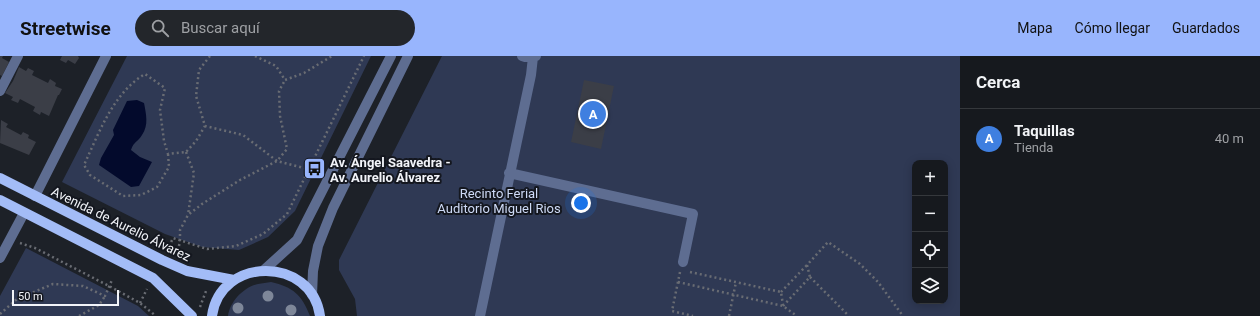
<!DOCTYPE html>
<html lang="es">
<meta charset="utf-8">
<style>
body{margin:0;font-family:Roboto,sans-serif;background:#23262b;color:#f1f3f6}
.controls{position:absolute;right:12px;bottom:12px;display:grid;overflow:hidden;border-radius:8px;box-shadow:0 2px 10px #0003}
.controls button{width:36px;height:36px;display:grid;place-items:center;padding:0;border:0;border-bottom:1px solid #35383c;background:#16191e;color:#f1f3f6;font:20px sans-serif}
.scale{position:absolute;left:12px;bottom:10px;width:107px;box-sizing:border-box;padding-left:4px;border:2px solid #f2f4f9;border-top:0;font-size:11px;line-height:14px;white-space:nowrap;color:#f2f4f9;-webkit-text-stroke:3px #14171f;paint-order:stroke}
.you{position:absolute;left:581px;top:147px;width:14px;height:14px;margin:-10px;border:3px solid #fff;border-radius:50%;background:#1a73e8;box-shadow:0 0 0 6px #1a73e833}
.badge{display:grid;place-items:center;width:26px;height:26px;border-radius:50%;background:#98b5fd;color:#fff;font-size:13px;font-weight:700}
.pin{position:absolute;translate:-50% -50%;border:2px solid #fff;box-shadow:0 1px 4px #0006}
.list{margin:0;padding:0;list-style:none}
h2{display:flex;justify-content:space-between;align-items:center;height:52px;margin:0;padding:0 16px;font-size:17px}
h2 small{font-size:13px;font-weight:400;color:#9ea0a4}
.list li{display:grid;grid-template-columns:26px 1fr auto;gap:12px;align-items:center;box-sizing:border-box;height:60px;padding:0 16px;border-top:1px solid #35383c}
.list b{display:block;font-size:15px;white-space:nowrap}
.list p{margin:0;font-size:13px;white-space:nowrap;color:#9ea0a4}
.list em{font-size:13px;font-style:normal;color:#9ea0a4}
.icon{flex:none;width:22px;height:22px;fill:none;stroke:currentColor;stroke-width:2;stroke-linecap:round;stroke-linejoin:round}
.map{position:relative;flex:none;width:960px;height:260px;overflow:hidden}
header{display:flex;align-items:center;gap:24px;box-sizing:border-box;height:56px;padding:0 20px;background:#98b5fd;color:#111}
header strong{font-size:19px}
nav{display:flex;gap:22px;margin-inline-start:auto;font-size:14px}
.search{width:280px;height:36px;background:#23262b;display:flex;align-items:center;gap:10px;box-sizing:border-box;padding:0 14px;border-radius:22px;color:#9ea0a4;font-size:15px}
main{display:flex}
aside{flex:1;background:#16191e}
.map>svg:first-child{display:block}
.green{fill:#2f3954;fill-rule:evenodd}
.water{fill:#030a2c}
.building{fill:#3b3e47}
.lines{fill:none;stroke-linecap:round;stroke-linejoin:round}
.path{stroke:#696c73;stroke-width:2.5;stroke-dasharray:2 3;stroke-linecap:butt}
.minor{stroke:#5e6d91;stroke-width:10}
.major{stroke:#a3bcf7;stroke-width:10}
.tree{fill:#7e8799}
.labels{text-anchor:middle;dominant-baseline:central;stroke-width:4;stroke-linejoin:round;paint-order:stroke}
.poi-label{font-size:13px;font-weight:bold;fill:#f2f4f9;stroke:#14171f;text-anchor:start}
.park-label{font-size:13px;fill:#cedaf6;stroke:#14171f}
.street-label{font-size:13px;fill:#f2f4f9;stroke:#14171f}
</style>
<header>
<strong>Streetwise</strong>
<div class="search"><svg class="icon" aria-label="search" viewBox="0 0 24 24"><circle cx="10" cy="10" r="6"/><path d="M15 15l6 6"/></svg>Buscar aquí</div>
<nav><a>Mapa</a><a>Cómo llegar</a><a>Guardados</a></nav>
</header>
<main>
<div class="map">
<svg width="960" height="260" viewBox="0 0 960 260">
<rect width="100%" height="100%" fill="#1d2128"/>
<path class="green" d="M127,0H371L295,155L268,181L239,194L202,191L165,178L62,126Z
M442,0H960V260H357L355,243L339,214V204ZM915,107H945V245H915Z
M26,192L138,250L149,260H0V240Z
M271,226C293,231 302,239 310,260H228C230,245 244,231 258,228C262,227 267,227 271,226Z"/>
<path class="water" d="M137,44L144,47C146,58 149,69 142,79C138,86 134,85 131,94L140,101L152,106L139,130L131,131L99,109L101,102L114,79L113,74L127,45Z"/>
<path class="building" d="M0,0H3L2,2L9,6L2,20L0,19Z
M62,0H78L79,2L75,8L68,4L66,7L60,4Z
M19,11L26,15L28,12L34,15L32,19L48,27L50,23L56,27L55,30L62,33L59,39H58L49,60L41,56L40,59L33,55L35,51L20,43L18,47L11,44L13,41L5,37L13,25Z
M584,24L614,30L601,93L571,86Z
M1,64L8,68L6,71L21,79L23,76L29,79L28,82L36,86L29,99L0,87Z"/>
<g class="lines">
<path class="path" d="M210,0L199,14L196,40L205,70L243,79L277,105L319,116
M255,0L276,10L285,24L304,17L332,0
M186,96L194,117L188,159
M168,98L169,111L157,131L141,139L123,140L90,119L84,109C99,77 113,37 145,18L165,32L160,54L164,85L168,98L186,96L196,85L205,70
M20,187L35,192L109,230L140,247L156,260
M179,190L180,184V174L188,159L202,148L240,124L277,105L287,93L280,60L279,35L285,24
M167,195L173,182L207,193L236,190L263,178L287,158L364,0
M680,216L672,255L693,260
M690,216L781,236L783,249
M810,221L849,260
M678,226L783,250L797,260
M781,236L807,209
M140,247L147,233
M783,250L810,221L807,209L828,186L860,208L878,226L903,260
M200,251L206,235
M0,258L17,243L53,228L83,230L105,240L112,224
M79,260L99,249L105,240
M729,260L736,226"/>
<path class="minor" d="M522,0L525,1L536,0
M0,35L18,0
M509,117L693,158L683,206
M35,140L106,0
M0,202L24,157
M264,214L297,184L391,0
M312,239L313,215L318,190L333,152L408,0
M480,260L531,19L533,1"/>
<path class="major" d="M0,122L162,204L187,215L234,224
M0,144L153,222L192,260
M212,260C220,200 312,200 320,260"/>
</g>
<g class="tree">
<circle cx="268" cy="240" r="5.5"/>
<circle cx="238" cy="252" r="5.5"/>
<circle cx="291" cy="254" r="5.5"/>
</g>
<defs>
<symbol id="bus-square" viewBox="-11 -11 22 22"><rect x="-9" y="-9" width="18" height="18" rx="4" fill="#98b5fd" stroke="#14171f"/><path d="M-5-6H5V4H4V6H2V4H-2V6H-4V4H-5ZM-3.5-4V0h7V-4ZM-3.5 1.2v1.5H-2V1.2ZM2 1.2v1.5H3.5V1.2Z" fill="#111"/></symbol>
</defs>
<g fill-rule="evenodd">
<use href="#bus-square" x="302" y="100" width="25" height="25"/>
</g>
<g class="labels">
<g class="poi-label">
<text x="330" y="106">Av. Ángel Saavedra -<tspan x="330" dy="15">Av. Aurelio Álvarez</tspan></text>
</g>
<g class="park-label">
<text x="499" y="137">Recinto Ferial<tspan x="499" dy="15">Auditorio Miguel Rios</tspan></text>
</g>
<g class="street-label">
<text transform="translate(121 168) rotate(26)">Avenida de Aurelio Álvarez</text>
</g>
</g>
</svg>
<div class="controls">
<button>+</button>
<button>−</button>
<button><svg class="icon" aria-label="locate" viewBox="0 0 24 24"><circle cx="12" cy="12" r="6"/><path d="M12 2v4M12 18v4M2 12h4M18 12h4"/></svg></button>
<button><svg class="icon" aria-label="layers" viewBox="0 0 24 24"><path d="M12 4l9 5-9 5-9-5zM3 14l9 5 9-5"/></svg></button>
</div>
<div class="scale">50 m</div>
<div class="you"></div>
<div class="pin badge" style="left:593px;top:58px;background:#3f7fe0">A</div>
</div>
<aside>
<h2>Cerca<small></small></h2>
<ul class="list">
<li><span class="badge" style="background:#3f7fe0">A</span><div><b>Taquillas</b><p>Tienda</p></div><em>40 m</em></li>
</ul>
</aside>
</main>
